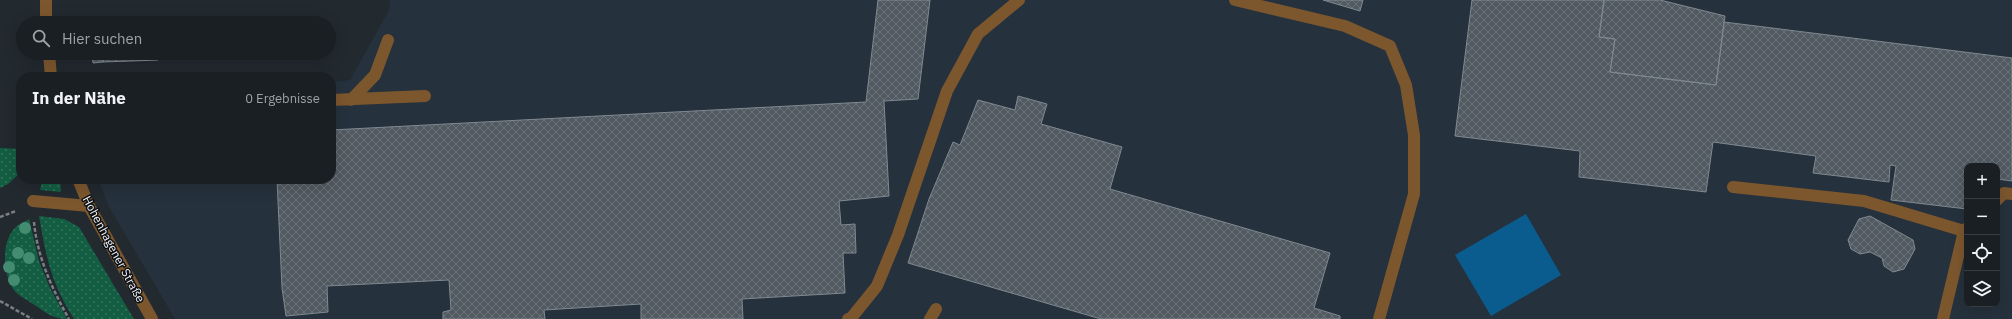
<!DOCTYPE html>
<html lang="de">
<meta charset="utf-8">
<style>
body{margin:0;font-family:"IBM Plex Sans",sans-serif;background:#23272b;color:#f1f3f6}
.controls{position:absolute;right:12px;bottom:12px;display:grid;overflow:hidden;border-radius:8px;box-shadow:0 4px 16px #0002}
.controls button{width:36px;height:36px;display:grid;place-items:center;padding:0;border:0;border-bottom:1px solid #383d41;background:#1a1f23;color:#f1f3f6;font:20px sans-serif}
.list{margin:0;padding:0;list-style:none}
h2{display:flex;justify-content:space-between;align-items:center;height:52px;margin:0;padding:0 16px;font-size:17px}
h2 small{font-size:13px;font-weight:400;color:#9fa2a6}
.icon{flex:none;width:22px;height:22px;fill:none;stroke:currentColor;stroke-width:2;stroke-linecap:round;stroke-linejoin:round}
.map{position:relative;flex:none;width:2012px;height:319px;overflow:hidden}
.search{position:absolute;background:#1a1f23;box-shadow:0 4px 16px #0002;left:16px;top:16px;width:320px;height:44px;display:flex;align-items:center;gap:10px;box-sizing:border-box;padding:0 14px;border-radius:22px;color:#9fa2a6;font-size:15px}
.panel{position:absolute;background:#1a1f23;box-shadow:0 4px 16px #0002;left:16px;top:72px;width:320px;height:112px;border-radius:16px}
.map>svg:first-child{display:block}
.built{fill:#25313c;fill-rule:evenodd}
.grass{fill:url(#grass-dots)}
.water{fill:#0b5c8e}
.building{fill:url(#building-cross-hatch);stroke:#808991}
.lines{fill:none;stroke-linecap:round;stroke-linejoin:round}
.path{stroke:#797f85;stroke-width:2.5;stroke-dasharray:4 2;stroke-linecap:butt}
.lane{stroke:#7c572e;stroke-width:12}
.street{stroke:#7c572e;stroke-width:12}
.tree{fill:#438c72}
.labels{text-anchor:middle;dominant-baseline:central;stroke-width:3;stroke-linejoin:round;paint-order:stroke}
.street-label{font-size:12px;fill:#f1f5fa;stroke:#0e1114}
</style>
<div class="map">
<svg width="2012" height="319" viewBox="0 0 2012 319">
<defs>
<pattern id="grass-dots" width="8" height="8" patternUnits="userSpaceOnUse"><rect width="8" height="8" fill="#135d42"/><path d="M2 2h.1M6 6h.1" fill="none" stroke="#36755e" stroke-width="1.8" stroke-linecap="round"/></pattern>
<pattern id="building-cross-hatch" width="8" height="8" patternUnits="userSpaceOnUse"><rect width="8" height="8" fill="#525a61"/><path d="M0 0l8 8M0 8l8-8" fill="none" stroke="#6b7279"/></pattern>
</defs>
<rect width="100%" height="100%" fill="#22292f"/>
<path class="built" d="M390,0H2012V319H175L109,207L98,179H331V82L350,80L389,10ZM1967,166H1997V304H1967Z"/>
<path class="grass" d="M0,148L21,149V172L8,184L0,188Z
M43,179H60L61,192L40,190Z
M39,216L64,219L79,227L134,319H74C51,283 46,257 39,216Z
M29,219L39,261L50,288L67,319C54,319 46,313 36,306C30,301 19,297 14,290C3,276 1,243 14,229C17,225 24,222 29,219Z"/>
<path class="water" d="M1526,214L1561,275L1491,316L1455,255Z"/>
<path class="building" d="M878,0H930L918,99L884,101L889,196L839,201L841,225L855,224L856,253H843L845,293L742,299L743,319H641V304L544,310L545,319H443V312L451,310L449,280L327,286L328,312L286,316L282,288L277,179H331V130L866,102Z
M1323,0H1363L1360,11Z
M1472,0H1604L1599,37L1615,39L1610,72L1716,85L1724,22L2012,58V181L1997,179V166H1967V209L1891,200L1896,166L1890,165L1889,182L1813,173L1816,156L1713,142L1706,192L1579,177L1580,151L1455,136Z
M1604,0H1660L1725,16L1716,85L1610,72L1615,39L1599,37Z
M155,17V23H101V22Z
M92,53H103V62L93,63Z
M103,53H157L158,60L103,62Z
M1018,96L1047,104L1041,124L1122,147L1110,189L1330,253L1314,308L1340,316V319H1101L908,263L929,199L953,142L960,145L978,100L1015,110Z
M1870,216L1913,240L1915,249L1904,269L1893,272L1884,266L1882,258L1870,252L1860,254L1851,249L1848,240L1859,219Z"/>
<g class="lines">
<path class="path" d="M0,217L16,211
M34,222C37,256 52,289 69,319
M0,301L32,319"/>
<path class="lane" d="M1235,0L1345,26L1390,46L1406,85L1414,135V194L1379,319
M331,100L425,96
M351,100L375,75L388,40
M1733,187L1864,201L1964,231L1967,228
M1997,200L2004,193L2012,194
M33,201L89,206
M848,319L852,317L877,286L898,235L947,91L978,34L1019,0
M930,319L936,309
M1943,319L1964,231"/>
<path class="street" d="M46,23V0
M49,53L51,77
M78,179L89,206L152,319"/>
</g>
<g class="tree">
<circle cx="25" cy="228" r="6"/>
<circle cx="18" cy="253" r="6"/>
<circle cx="29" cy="258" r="6"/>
<circle cx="9" cy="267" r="6"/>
<circle cx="14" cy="280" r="6"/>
</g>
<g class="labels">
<g class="street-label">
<text transform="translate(114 249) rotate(62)">Hohenhagener Straße</text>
</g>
</g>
</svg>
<div class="controls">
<button>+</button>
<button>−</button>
<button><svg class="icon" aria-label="locate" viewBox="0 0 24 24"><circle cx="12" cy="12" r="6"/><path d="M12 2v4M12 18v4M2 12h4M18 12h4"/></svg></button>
<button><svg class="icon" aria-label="layers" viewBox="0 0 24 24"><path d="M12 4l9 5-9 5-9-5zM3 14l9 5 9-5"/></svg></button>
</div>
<div class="search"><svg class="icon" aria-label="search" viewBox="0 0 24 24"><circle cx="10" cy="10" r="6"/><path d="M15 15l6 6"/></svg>Hier suchen</div>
<section class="panel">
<h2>In der Nähe<small>0 Ergebnisse</small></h2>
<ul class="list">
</ul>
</section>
</div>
